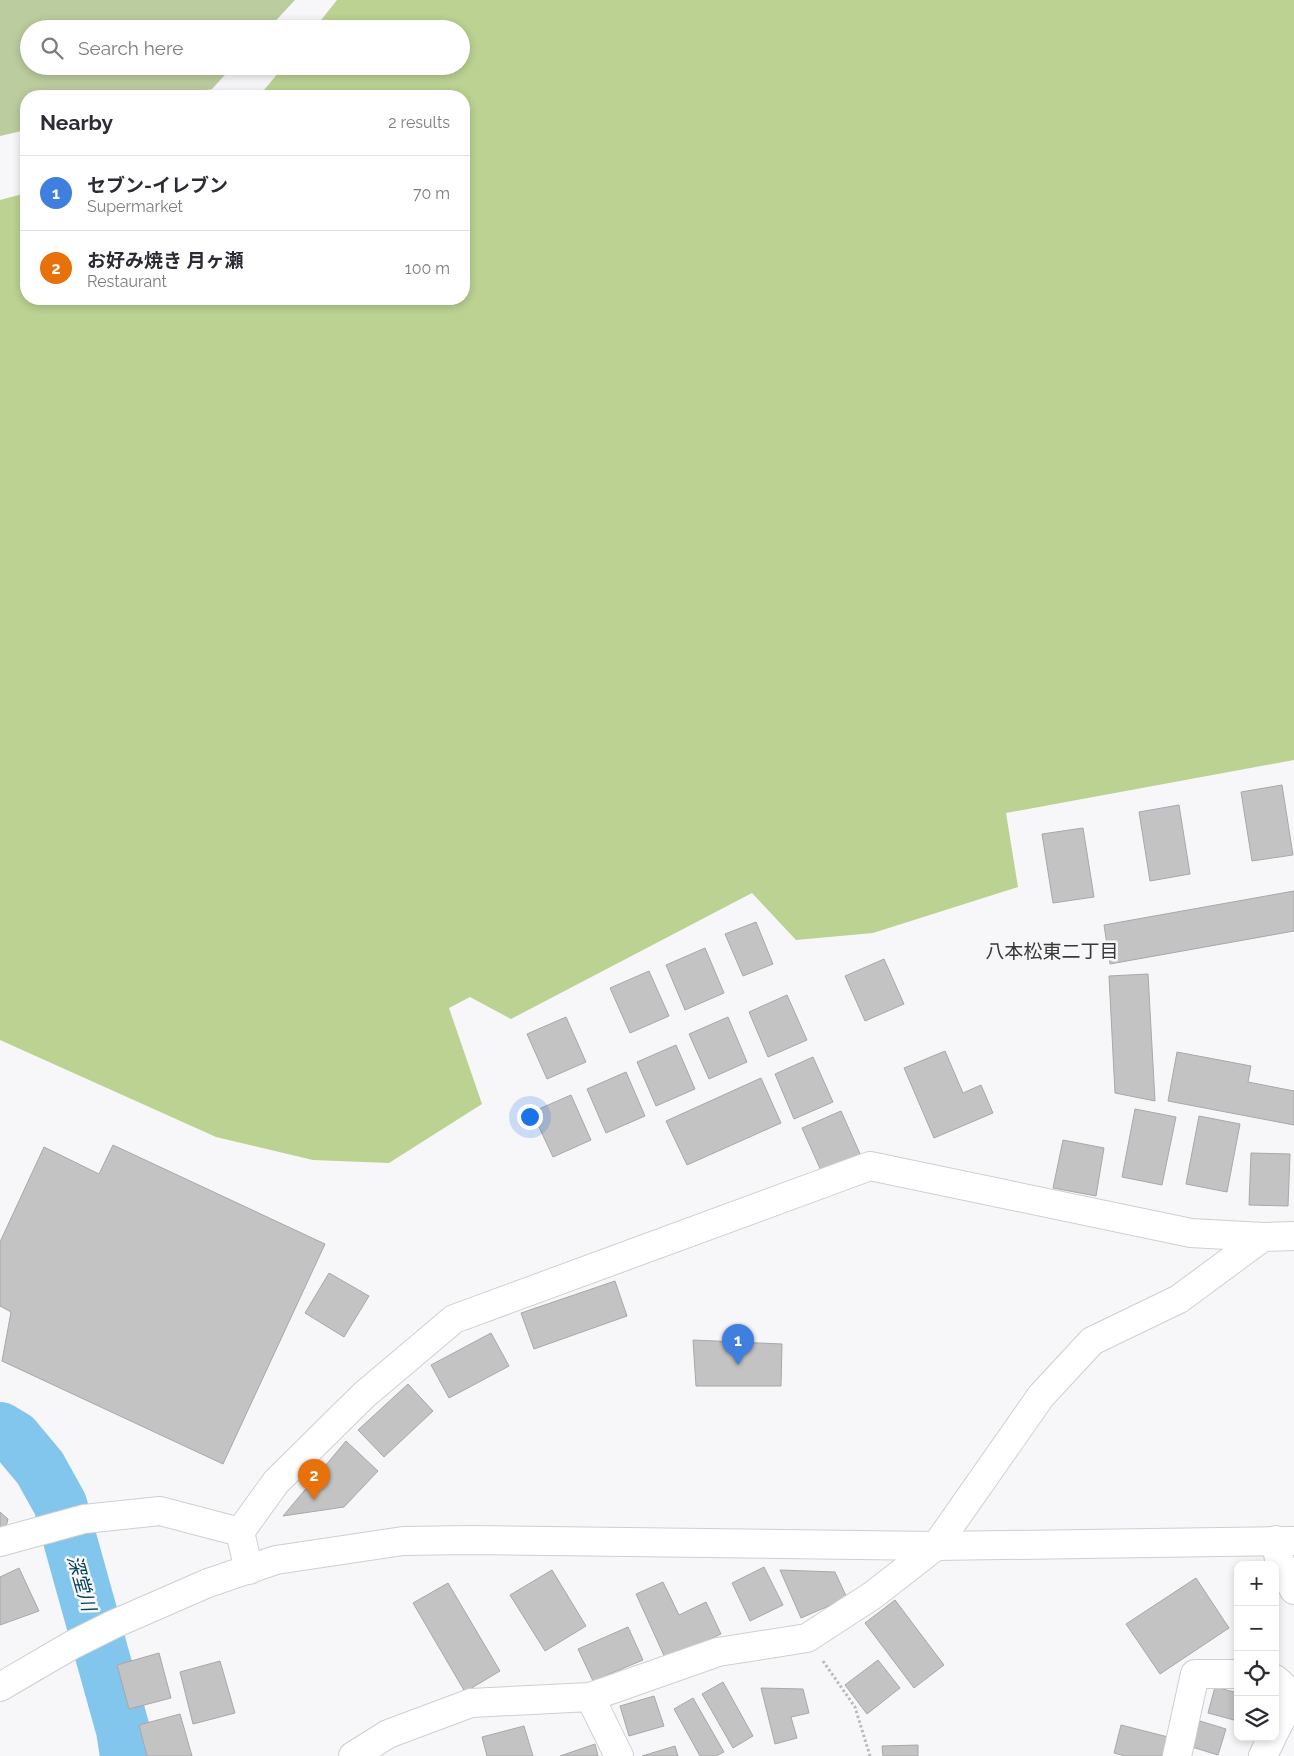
<!DOCTYPE html>
<meta charset="utf-8">
<style>
body{margin:0;font-family:Raleway,"Noto Sans JP",sans-serif;background:#f2f2f3;color:#2b2b33}
.controls{position:absolute;right:15px;bottom:15px;display:grid;overflow:hidden;border-radius:10px;box-shadow:0 2px 8px #0003}
.controls button{width:45px;height:45px;display:grid;place-items:center;padding:0;border:0;border-bottom:1px solid #e1e1e2;background:#fff;color:#2b2b33;font:25px sans-serif}
.you{position:absolute;left:529px;top:1116px;width:18px;height:18px;margin:-12px;border:4px solid #fff;border-radius:50%;background:#1a73e8;box-shadow:0 0 0 8px #1a73e833}
.badge{display:grid;place-items:center;width:32px;height:32px;border-radius:50%;background:#111827;color:#fff;font-size:16px;font-weight:700}
.pin{position:absolute;translate:-50% -41px;filter:drop-shadow(0 1px 2px #0008)}
.pin::after{content:'';position:absolute;top:26px;width:18px;height:15px;background:inherit;clip-path:polygon(0 0,100% 0,50% 100%)}
.list{margin:0;padding:0;list-style:none}
h2{display:flex;justify-content:space-between;align-items:center;height:65px;margin:0;padding:0 20px;font-size:21px}
h2 small{font-size:16px;font-weight:400;color:#7c7c81}
.list li{display:grid;grid-template-columns:32px 1fr auto;gap:15px;align-items:center;box-sizing:border-box;height:75px;padding:0 20px;border-top:1px solid #e1e1e2}
.list b{display:block;font-size:19px;white-space:nowrap}
.list p{margin:0;font-size:16px;white-space:nowrap;color:#7c7c81}
.list em{font-size:16px;font-style:normal;color:#7c7c81}
.icon{flex:none;width:28px;height:28px;fill:none;stroke:currentColor;stroke-width:2;stroke-linecap:round;stroke-linejoin:round}
.map{position:relative;flex:none;width:1294px;height:1756px;overflow:hidden}
.search{position:absolute;background:#fff;box-shadow:0 2px 8px #0003;left:20px;top:20px;width:450px;height:55px;display:flex;align-items:center;gap:12px;box-sizing:border-box;padding:0 18px;border-radius:28px;color:#7c7c81;font-size:19px}
.panel{position:absolute;background:#fff;box-shadow:0 2px 8px #0003;left:20px;top:90px;width:450px;height:215px;border-radius:20px}
.map>svg:first-child{display:block}
.green{fill:#bbcc9e}
.forest{fill:#bbd292}
.lines{fill:none;stroke-linecap:round;stroke-linejoin:round}
.river{stroke:#82c5ed;stroke-width:54}
.building{fill:#c3c3c4;stroke:#a8a7a9}
.minor-casing{stroke:#cecfd1;stroke-width:30}
.tertiary-casing{stroke:#cecfd1;stroke-width:30}
.path{stroke:#bababc;stroke-width:3;stroke-dasharray:2.5 2.5;stroke-linecap:butt}
.minor{stroke:#fff;stroke-width:28}
.tertiary{stroke:#fff;stroke-width:28}
.labels{text-anchor:middle;dominant-baseline:central;stroke-width:5;stroke-linejoin:round;paint-order:stroke}
.neighbourhood-label{font-size:19px;fill:#373838;stroke:#f7f7f9}
.water-label{font-size:19px;font-style:italic;fill:#023d57;stroke:#f7f7f9}
</style>
<div class="map">
<svg width="1294" height="1756" viewBox="0 0 1294 1756">
<rect width="100%" height="100%" fill="#f7f7f9"/>
<path class="green" d="M0,0H295L268,29H29V66H233L212,89L179,96H26V130L0,136Z"/>
<path class="forest" d="M337,0H1294V760L1006,813L1018,887L873,933L796,940L752,893L511,1019L470,997L449,1008L482,1104L389,1163L313,1160L216,1137L0,1040V200L26,193V299H464V96H259L284,66H461V29H314Z"/>
<g class="lines">
<path class="river" d="M0,1429L15,1438L40,1468L60,1504L123,1730L127,1756"/>
</g>
<path class="building" d="M1282,785L1293,855L1252,861L1241,792Z
M1179,805L1190,874L1150,881L1139,812Z
M1083,828L1094,897L1053,903L1042,834Z
M1294,891V931L1110,964L1104,925Z
M756,922L773,964L743,976L725,934Z
M705,948L724,993L685,1010L666,965Z
M884,959L904,1004L865,1021L845,976Z
M649,971L669,1016L630,1033L610,988Z
M1148,974L1155,1101L1115,1093L1109,976Z
M787,995L807,1040L768,1057L749,1012Z
M566,1017L586,1062L547,1079L527,1034Z
M728,1017L747,1062L709,1079L689,1034Z
M676,1045L695,1089L656,1106L637,1062Z
M945,1051L963,1093L981,1085L993,1113L934,1138L904,1068Z
M1177,1052L1251,1066L1248,1082L1294,1091V1125L1168,1101Z
M813,1057L833,1102L794,1119L775,1074Z
M626,1072L645,1116L606,1133L587,1089Z
M761,1078L781,1123L687,1165L666,1121Z
M571,1095L591,1140L553,1157L532,1112Z
M1135,1109L1176,1117L1162,1185L1122,1177Z
M841,1111L861,1156L822,1173L802,1128Z
M1199,1116L1240,1124L1227,1192L1186,1184Z
M1063,1140L1104,1148L1096,1196L1053,1188Z
M113,1145L325,1244L223,1464L2,1361L11,1312L0,1306V1242L44,1147L99,1174Z
M1251,1153L1290,1154L1288,1206L1249,1205Z
M329,1273L369,1296L344,1337L305,1313Z
M615,1281L627,1316L534,1349L521,1313Z
M491,1333L509,1366L449,1398L431,1365Z
M693,1340L782,1344L781,1386H696Z
M408,1384L433,1411L384,1457L358,1430Z
M346,1441L378,1471L344,1507L283,1516Z
M0,1512L8,1519L6,1527L0,1528Z
M764,1567L783,1605L750,1621L732,1583Z
M19,1568L39,1611L0,1625V1577Z
M552,1570L586,1626L545,1651L510,1595Z
M780,1570L835,1572L847,1598L801,1618Z
M1196,1578L1229,1628L1160,1674L1126,1624Z
M663,1582L679,1615L706,1602L721,1634L666,1660L636,1594Z
M448,1583L500,1671L465,1692L413,1603Z
M895,1600L944,1665L914,1688L865,1623Z
M628,1627L643,1660L593,1681L578,1649Z
M159,1653L171,1698L129,1709L117,1665Z
M878,1660L900,1688L867,1714L845,1685Z
M220,1661L235,1713L193,1724L180,1672Z
M723,1682L753,1736L733,1748L702,1694Z
M1215,1687L1238,1693V1706L1234,1720L1208,1713Z
M761,1688L803,1689L809,1713L791,1717L797,1738L775,1744Z
M654,1696L664,1726L629,1736L620,1706Z
M693,1698L724,1752L716,1756H700L674,1709Z
M180,1714L192,1756H147L139,1725Z
M1200,1721L1226,1729L1218,1755L1192,1747Z
M1121,1725L1168,1737L1163,1756H1125L1114,1753Z
M524,1726L533,1756H487L482,1737Z
M595,1744L598,1756H560Z
M918,1745V1756H883L882,1746Z
M675,1746L678,1756H642Z"/>
<g class="lines">
<defs>
<path id="minor" d="M240,1532L276,1482L364,1395L454,1319L870,1166L1191,1233L1263,1237L1294,1236
M1276,1540L1279,1560L1294,1590
M0,1542L84,1519L160,1511L240,1532L249,1570
M1275,1679L1294,1696
M590,1697L619,1756
M1275,1731L1284,1713L1294,1702
M353,1756L388,1734L471,1703L590,1697L718,1652L807,1638L873,1595L936,1546L1041,1396L1092,1341L1179,1299L1263,1237
M1177,1756L1195,1674H1238
M1263,1756L1272,1737"/>
<path id="tertiary" d="M0,1687L72,1645L114,1624L208,1583L276,1560L403,1541L471,1540L936,1546L1294,1541"/>
</defs>
<use href="#minor" class="minor-casing"/>
<use href="#tertiary" class="tertiary-casing"/>
<path class="path" d="M823,1661L855,1707L870,1756"/>
<use href="#minor" class="minor"/>
<use href="#tertiary" class="tertiary"/>
</g>
<g class="labels">
<g class="neighbourhood-label">
<text x="1052" y="951">八本松東二丁目</text>
</g>
<g class="water-label">
<text transform="translate(82 1583) rotate(74)">深堂川</text>
</g>
</g>
</svg>
<div class="controls">
<button>+</button>
<button>−</button>
<button><svg class="icon" aria-label="locate" viewBox="0 0 24 24"><circle cx="12" cy="12" r="6"/><path d="M12 2v4M12 18v4M2 12h4M18 12h4"/></svg></button>
<button><svg class="icon" aria-label="layers" viewBox="0 0 24 24"><path d="M12 4l9 5-9 5-9-5zM3 14l9 5 9-5"/></svg></button>
</div>
<div class="you"></div>
<div class="pin badge" style="left:738px;top:1365px;background:#3f7fe0">1</div>
<div class="pin badge" style="left:314px;top:1500px;background:#e8710a">2</div>
<div class="search"><svg class="icon" aria-label="search" viewBox="0 0 24 24"><circle cx="10" cy="10" r="6"/><path d="M15 15l6 6"/></svg>Search here</div>
<section class="panel">
<h2>Nearby<small>2 results</small></h2>
<ul class="list">
<li><span class="badge" style="background:#3f7fe0">1</span><div><b>セブン-イレブン</b><p>Supermarket</p></div><em>70 m</em></li>
<li><span class="badge" style="background:#e8710a">2</span><div><b>お好み焼き 月ヶ瀬</b><p>Restaurant</p></div><em>100 m</em></li>
</ul>
</section>
</div>
